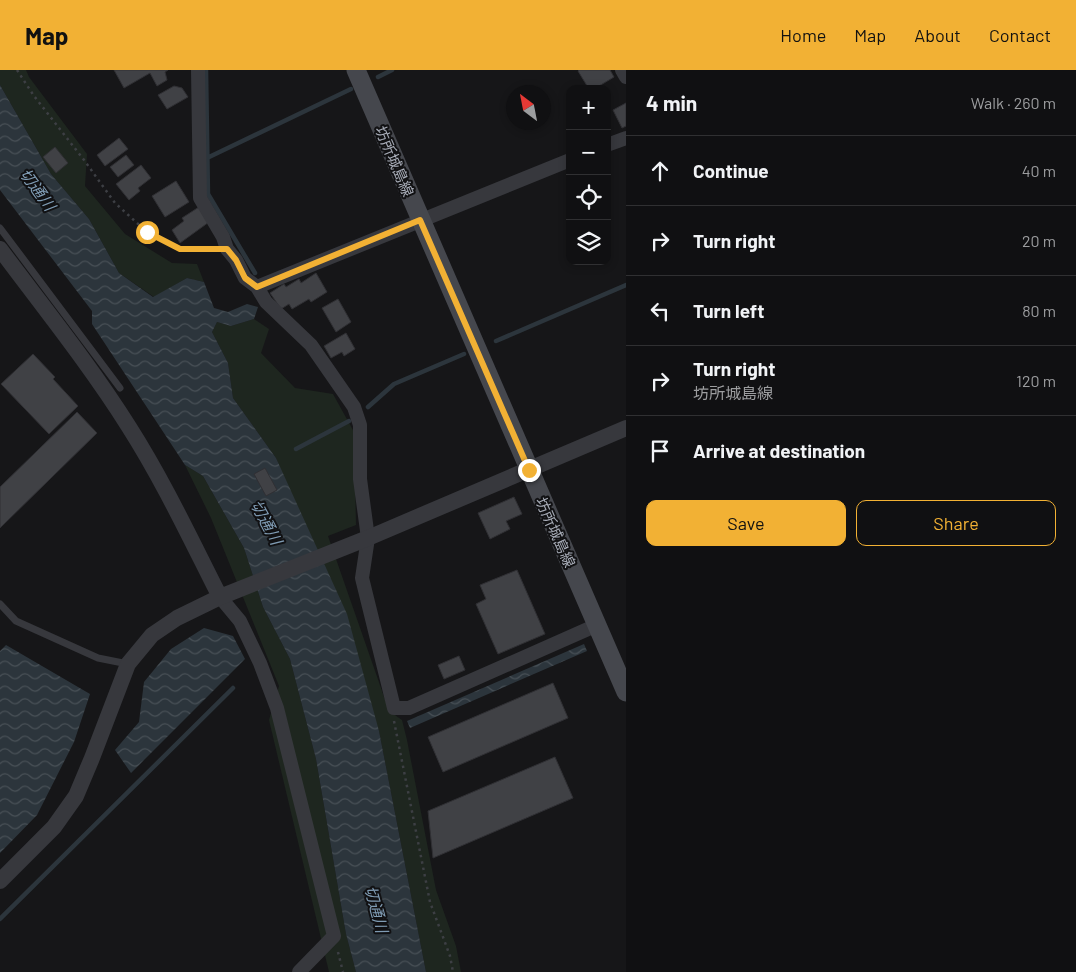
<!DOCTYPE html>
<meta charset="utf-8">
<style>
body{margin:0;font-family:Barlow,"Noto Sans JP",sans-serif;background:#19191b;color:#f1f3f6}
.controls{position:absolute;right:15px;top:15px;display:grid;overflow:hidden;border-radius:10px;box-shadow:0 2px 8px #0003}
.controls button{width:45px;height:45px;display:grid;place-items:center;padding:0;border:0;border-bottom:1px solid #303032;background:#101012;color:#f1f3f6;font:25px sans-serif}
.compass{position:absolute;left:506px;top:15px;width:45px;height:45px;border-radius:50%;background:#101012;box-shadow:0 2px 8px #0003;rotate:328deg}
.stop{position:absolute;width:15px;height:15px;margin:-11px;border:4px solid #f2b134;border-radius:50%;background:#fff}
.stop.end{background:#f2b134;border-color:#fff;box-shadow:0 1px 5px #0008}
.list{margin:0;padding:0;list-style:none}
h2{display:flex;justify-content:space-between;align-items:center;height:65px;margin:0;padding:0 20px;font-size:21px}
h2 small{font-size:16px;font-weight:400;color:#9c9d9f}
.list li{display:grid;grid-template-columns:32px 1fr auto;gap:15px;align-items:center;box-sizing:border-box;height:70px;padding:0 20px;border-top:1px solid #303032}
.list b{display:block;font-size:19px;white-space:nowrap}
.list p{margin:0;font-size:16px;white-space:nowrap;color:#9c9d9f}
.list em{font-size:16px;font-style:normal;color:#9c9d9f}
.actions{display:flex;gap:10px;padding:15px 20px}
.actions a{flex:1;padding:11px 0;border:1px solid #f2b134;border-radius:10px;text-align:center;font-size:18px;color:#f2b134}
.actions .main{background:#f2b134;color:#111}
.icon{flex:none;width:28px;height:28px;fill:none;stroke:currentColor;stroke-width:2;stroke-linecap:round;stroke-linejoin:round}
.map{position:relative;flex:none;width:626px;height:902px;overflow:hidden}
header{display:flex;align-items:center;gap:30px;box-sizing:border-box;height:70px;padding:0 25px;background:#f2b134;color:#111}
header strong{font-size:24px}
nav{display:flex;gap:28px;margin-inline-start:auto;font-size:18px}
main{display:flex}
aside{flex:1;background:#101012}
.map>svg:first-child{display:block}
.green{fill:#1e261f}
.water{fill:url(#water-waves)}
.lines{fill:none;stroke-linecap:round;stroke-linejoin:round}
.stream{stroke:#2c353c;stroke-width:4.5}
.building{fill:#404145;stroke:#303034}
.path{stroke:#3d3f44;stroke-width:2.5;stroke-dasharray:2.5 4;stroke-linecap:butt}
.service{stroke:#37383d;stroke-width:7}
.minor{stroke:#37383d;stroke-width:14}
.tertiary{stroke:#37383d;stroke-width:16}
.secondary{stroke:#45474d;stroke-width:19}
.route{stroke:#f2b134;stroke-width:6}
.labels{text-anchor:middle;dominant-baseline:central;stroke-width:4;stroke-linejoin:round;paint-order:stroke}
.street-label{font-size:15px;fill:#a8adb8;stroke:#111113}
.water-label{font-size:16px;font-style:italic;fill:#7f9bb3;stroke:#111113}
</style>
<header>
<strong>Map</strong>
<nav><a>Home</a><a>Map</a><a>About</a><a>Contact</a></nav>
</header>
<main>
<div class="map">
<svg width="626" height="902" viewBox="0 0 626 902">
<defs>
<pattern id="water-waves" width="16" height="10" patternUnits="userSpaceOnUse" patternTransform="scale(1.25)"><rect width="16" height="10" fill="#2c353c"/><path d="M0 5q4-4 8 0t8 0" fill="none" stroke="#485056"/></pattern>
</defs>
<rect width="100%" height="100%" fill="#161618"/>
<path class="green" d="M0,0H26L29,7L87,84L85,116L125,164L172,193L197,194L204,212L187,208L154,227L119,203L89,149L51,104L0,15Z
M254,249L269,259L261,283L295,318L333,324L354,362L356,455L328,466L389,641L402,650L407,670L436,820L456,876L461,902H426L379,661L276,388L233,328L228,293L212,262L217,252L231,256Z
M185,395L203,406L244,478L263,537L290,589L316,689L346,864L356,902H329L269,650L279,616L211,448Z"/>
<path class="water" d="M0,15L51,104L89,149L119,203L153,227L187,208L204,212L214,238L228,242L247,234L258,237L254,249L231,256L217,252L212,262L228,293L233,328L276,388L347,544L379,661L426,902H356L346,864L316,689L290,589L263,537L244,478L203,406L185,395L92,254V241L0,120Z
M204,558L233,566L245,589L131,703L115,680L139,652L144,612L171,579Z
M584,574L587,581L410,658L407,651Z
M6,575L90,624L74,672L37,745L0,783V581Z"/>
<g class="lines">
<path class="stream" d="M206,0L208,124L255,203
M378,7L392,0
M207,88L351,19
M496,271L626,215
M368,337L394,314L464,284
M296,379L349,351
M0,849L233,618"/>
</g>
<path class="building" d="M114,0H168L165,2L167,10L157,16L150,3L124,18Z
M579,0H610L614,7L594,19H589L578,1Z
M174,16L182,18L188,27L167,39L158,25Z
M626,33V56L622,58L613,40Z
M119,68L128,79L105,96L97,85Z
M55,77L68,93L56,103L43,87Z
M126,85L134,95L118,107L110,97Z
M141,95L151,108L138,118L140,121L129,130L116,114Z
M176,111L189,132L165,147L152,126Z
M199,137L209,152L180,173L172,160L184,151L182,148Z
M316,203L327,222L311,232L309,229L292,239L289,234L281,239L270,223L284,214L286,217L299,209L301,213Z
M338,229L351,252L336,262L322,238Z
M346,263L355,279L344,286L342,282L331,288L324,276Z
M33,284L55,307L53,309L78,336L49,364L1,314Z
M77,342L97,363L0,458V417Z
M265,398L277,420L266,426L254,404Z
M514,427L522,444L506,451L510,459L490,469L478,443Z
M517,500L545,564L498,584L476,534L486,529L480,515Z
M459,586L465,600L444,609L438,595Z
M553,613L568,648L443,702L428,667Z
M555,687L573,728L433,788L428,741Z"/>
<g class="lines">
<path class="path" d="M17,0L34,26L84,90L115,133L147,162L180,179H213
M394,651L430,832L450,886L453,902
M338,882L343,902"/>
<path class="service" d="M0,158L120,318
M0,534L16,551L98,588L128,594"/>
<path class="minor" d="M198,0L200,128L223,167L227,179L236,190L245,208L257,217L570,90
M622,0L626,7
M607,75L626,68
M257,217L266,232L311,275L354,337L360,355V409L368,468L362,508L394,638H409L597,555
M220,527L240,551L260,593L277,638L334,866L299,902"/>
<path class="tertiary" d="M0,179C44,238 90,295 129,357C164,412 191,470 220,527
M0,811L54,757L76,726L92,688L128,594L152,565L177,548L220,527L368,468L626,358"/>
<path class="secondary" d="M356,0L626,622"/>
</g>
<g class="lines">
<path class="route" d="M147,162L180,179H227L236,190L245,208L257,217L420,150L529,400"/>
</g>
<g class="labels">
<g class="street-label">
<text transform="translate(395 91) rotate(67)">坊所城島線</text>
<text transform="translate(556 462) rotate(66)">坊所城島線</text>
</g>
<g class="water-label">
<text transform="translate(38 119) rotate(54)">切通川</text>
<text transform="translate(267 452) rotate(62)">切通川</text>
<text transform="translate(377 839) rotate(75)">切通川</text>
</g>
</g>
</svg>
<div class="controls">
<button>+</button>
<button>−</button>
<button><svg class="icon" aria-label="locate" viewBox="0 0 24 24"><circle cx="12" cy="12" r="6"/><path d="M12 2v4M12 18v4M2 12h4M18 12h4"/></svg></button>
<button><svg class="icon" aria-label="layers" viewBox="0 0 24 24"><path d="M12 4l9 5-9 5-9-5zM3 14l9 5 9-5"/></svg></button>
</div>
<svg class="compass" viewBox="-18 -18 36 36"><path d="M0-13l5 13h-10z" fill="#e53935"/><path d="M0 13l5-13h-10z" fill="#9c9d9f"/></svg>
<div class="stop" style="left:147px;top:162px"></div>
<div class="stop end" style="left:529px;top:400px"></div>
</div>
<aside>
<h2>4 min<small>Walk · 260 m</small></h2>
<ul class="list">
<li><svg class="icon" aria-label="ahead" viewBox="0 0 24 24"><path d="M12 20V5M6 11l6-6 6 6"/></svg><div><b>Continue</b></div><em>40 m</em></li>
<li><svg class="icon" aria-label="right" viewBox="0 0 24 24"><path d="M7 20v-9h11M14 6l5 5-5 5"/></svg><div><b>Turn right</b></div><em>20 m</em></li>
<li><svg class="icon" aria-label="left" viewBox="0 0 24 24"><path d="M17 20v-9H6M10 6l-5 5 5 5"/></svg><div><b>Turn left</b></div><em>80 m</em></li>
<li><svg class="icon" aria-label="right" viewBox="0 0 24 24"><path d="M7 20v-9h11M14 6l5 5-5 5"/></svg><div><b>Turn right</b><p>坊所城島線</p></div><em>120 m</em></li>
<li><svg class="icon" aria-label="arrive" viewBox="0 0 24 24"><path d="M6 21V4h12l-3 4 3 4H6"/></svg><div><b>Arrive at destination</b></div></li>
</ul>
<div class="actions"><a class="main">Save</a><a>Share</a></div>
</aside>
</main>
